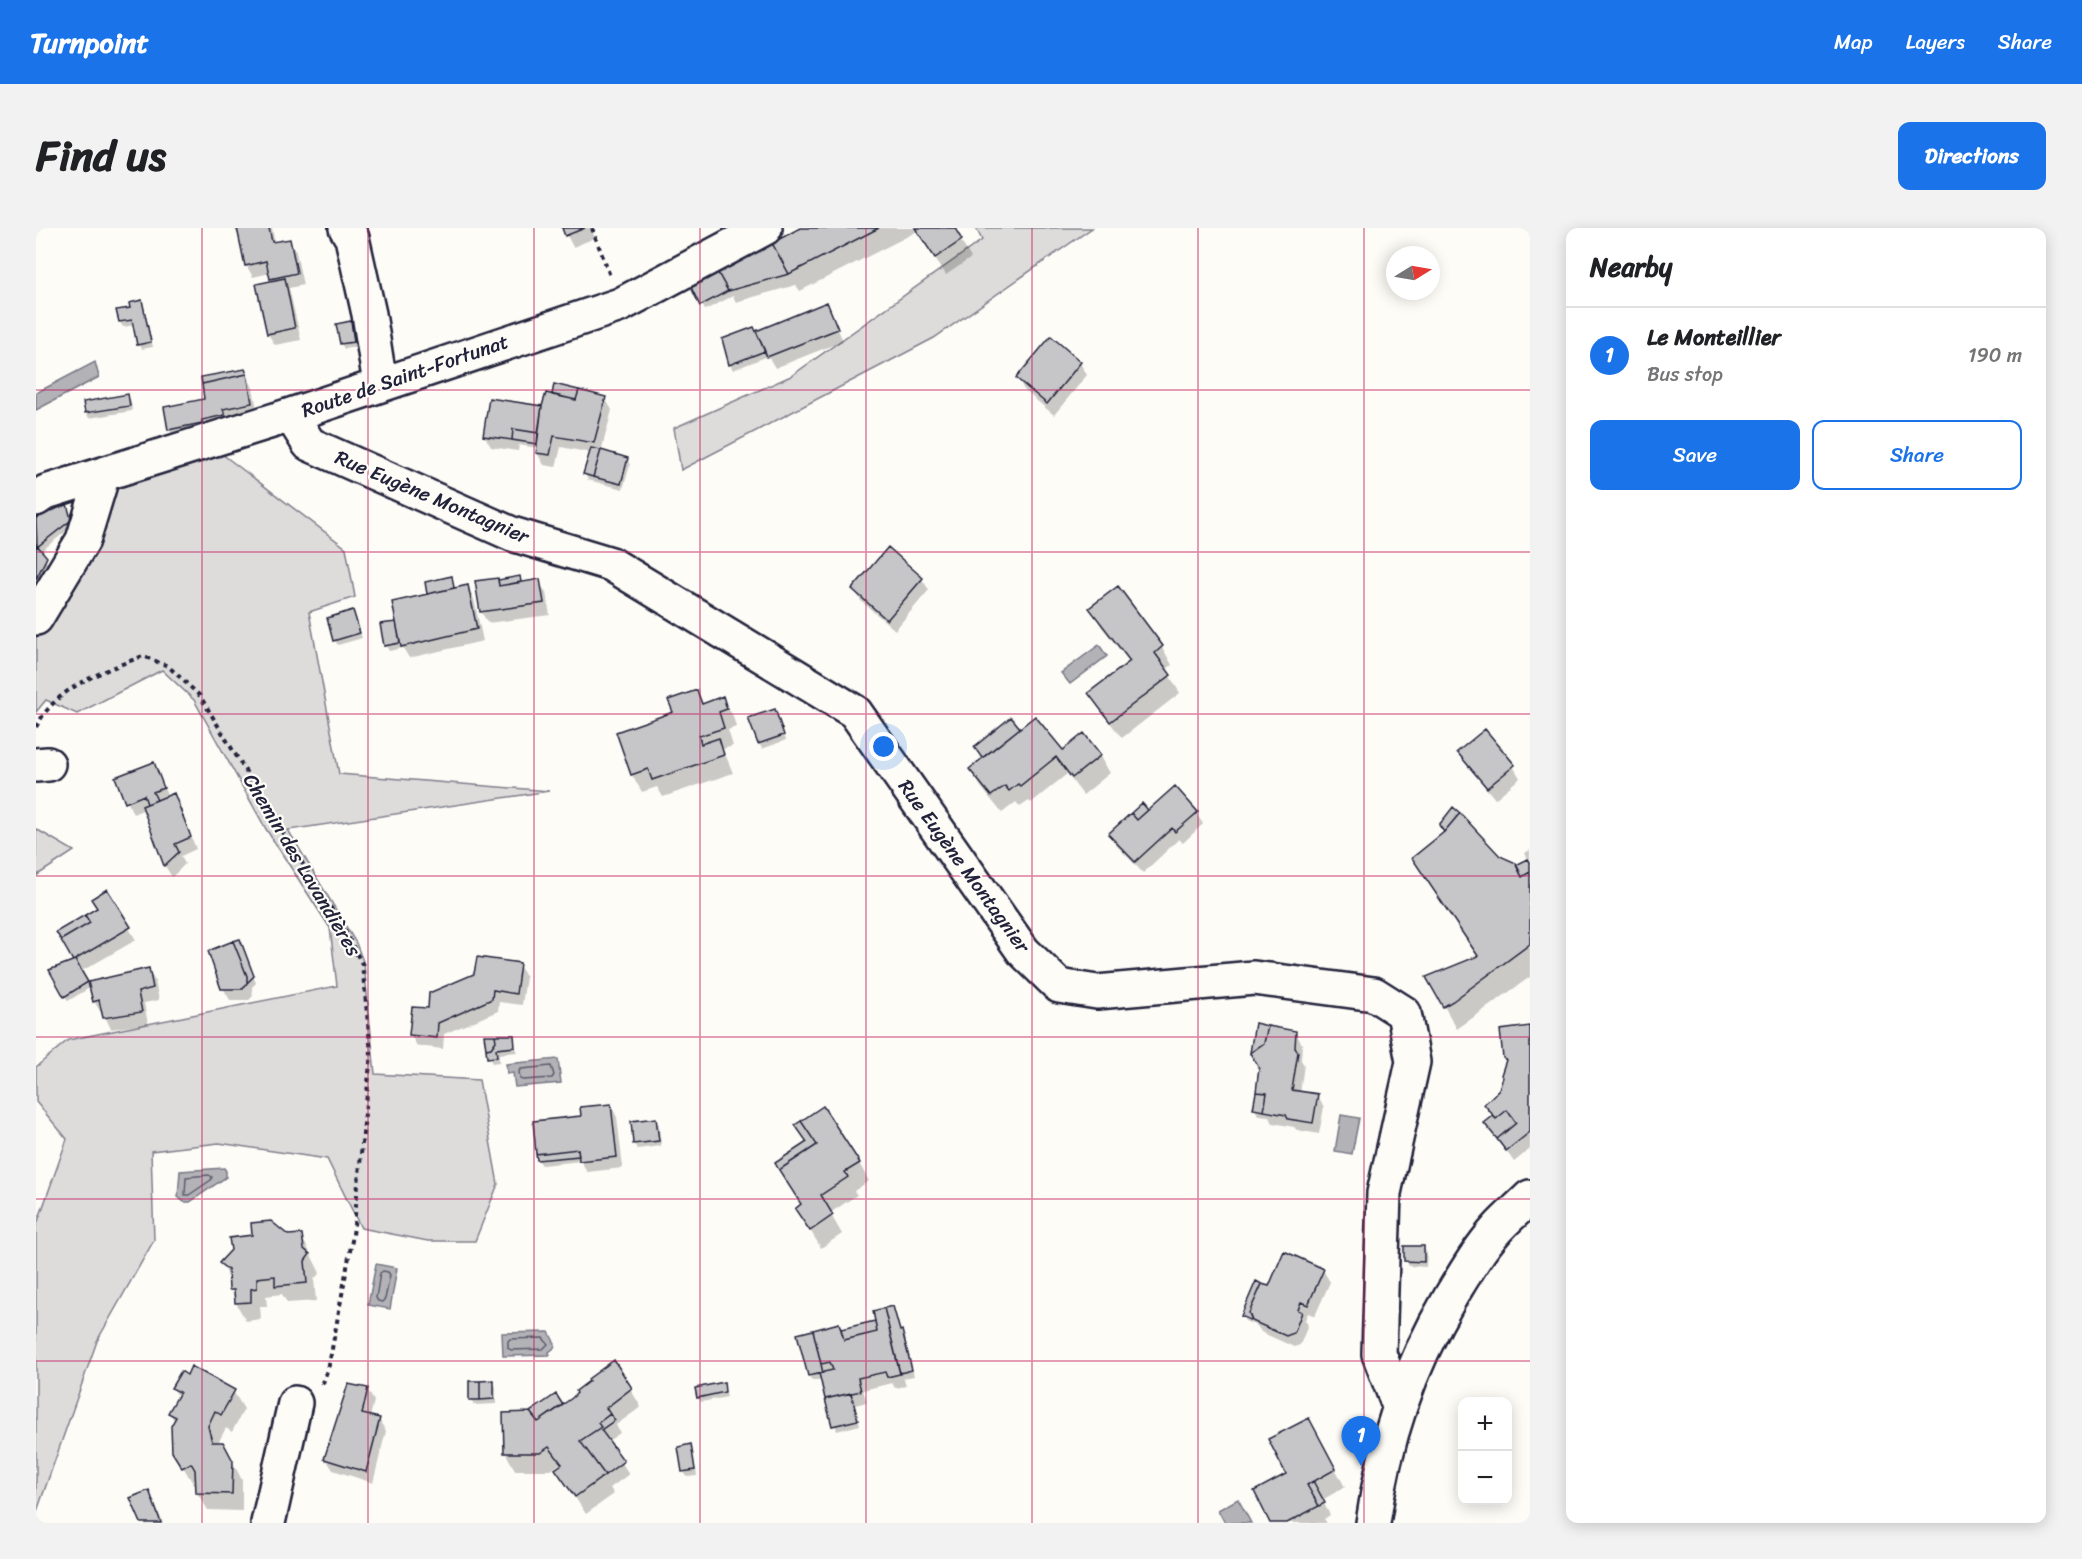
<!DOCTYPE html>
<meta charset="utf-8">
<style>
body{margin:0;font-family:Sriracha,sans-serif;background:#f2f2f2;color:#202124}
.controls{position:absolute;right:18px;bottom:18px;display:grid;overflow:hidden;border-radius:12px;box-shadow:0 3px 15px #0003}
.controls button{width:54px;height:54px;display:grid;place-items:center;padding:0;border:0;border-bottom:2px solid #e0e0e0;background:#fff;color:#202124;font:30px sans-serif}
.compass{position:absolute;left:1350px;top:18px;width:54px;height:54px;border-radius:50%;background:#fff;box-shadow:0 3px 15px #0003;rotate:79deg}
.you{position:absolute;left:848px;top:519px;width:21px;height:21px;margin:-15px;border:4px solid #fff;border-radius:50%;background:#1a73e8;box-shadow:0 0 0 9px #1a73e833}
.badge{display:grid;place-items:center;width:39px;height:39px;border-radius:50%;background:#1a73e8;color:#fff;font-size:20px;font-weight:700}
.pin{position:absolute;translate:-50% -50px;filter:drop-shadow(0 2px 3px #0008)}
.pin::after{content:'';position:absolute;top:32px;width:21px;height:18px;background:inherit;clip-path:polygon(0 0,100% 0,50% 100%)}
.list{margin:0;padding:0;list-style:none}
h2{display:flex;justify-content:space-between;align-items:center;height:78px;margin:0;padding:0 24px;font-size:26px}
h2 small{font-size:20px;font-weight:400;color:#757577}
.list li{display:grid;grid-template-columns:39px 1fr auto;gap:18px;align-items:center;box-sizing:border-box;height:96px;padding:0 24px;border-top:2px solid #e0e0e0}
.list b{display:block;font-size:22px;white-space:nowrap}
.list p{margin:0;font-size:20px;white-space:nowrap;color:#757577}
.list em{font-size:20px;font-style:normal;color:#757577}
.actions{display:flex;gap:12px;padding:18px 24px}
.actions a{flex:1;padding:14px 0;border:2px solid #1a73e8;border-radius:12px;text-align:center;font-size:21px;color:#1a73e8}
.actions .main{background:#1a73e8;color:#fff}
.map{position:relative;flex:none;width:1494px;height:1295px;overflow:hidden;border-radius:12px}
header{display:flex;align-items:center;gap:36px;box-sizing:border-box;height:84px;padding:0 30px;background:#1a73e8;color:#fff}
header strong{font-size:28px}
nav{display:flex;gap:33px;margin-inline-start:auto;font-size:21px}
.intro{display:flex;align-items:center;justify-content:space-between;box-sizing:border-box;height:144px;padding:0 36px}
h1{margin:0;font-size:42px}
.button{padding:15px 27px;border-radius:12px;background:#1a73e8;color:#fff;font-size:21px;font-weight:700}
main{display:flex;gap:36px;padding:0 36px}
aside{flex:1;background:#fff;border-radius:12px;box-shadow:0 3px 15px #0003}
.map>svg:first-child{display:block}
.green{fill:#dddcdb;stroke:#807f8b;stroke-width:1.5}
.water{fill:#b2b2b7;stroke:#787885;stroke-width:1.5}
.shadow{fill:#0003}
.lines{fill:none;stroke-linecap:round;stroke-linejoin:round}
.shore{stroke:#5c5c6d;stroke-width:1.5}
.building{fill:#c6c6c8;stroke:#22223b;stroke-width:1.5}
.minor-casing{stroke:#22223b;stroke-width:38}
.path{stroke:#22223b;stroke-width:4;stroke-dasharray:4.5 4.5;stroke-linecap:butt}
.minor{stroke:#fdfcf7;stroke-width:33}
.grid{fill:none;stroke:#c2185b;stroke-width:1.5;stroke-opacity:0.55}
.labels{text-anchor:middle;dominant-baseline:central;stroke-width:4.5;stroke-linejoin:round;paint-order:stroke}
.street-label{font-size:20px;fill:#22223b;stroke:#fdfcf7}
</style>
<header>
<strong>Turnpoint</strong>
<nav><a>Map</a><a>Layers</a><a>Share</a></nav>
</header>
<div class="intro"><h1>Find us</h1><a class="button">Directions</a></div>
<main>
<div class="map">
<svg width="1494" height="1295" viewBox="0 0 1494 1295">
<rect width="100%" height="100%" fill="#fdfcf7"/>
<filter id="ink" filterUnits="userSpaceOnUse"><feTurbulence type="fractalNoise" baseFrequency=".0167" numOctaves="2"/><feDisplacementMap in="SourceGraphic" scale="12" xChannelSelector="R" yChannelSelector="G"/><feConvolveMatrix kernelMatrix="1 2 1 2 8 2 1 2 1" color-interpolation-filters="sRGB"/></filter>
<g filter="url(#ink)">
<path class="green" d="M940,0H1056L898,110L645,242L638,200L755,148L946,12Z
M186,226L310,320L319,369L273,384L303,546L513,563L252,602L320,715L328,736L339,846L443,852L462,956L439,1013H392L325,1000L291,931L183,915L115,923L118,1012L61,1113L0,1286V999L31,911L0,874V839L32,812L301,758L294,700L230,601L158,472L126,442L41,486L10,472L0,484V410L55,315L73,256Z
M0,601L38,623L0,648Z"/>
<path class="water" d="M59,134L63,149L0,182V165Z
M1063,417L1071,428L1034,456L1025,445Z
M522,831L525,855L479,859L477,845L471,846L470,836Z
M1305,887L1323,890L1316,926L1299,923Z
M188,940L190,943V949L154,974H148L142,969L144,943Z
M340,1036L361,1040L354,1081L332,1077Z
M513,1104L519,1116L518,1120L513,1124L514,1127L467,1128L466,1105Z
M1202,1271L1215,1295H1189L1182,1282Z"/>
<path class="shadow" d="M198,0H236L239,15L253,12L260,24L267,57L253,60L265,112L239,117L232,106L237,54L234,45L217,49L210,37L204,10Z
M527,0H555L559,10L537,19Z
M767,0H917L935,30L910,47L882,3L764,63L760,57L700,74L697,68L669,82L656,58Z
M105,74L108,79L117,119L106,121L103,116L99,97L87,99L84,94L95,81Z
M791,76L807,113L739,140L732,128L697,142L694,136L723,110Z
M314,95L317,100L320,119L308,121L305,115Z
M1044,135L1051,147L1018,187L988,162L982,150Z
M209,142L217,160L222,186L140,214L134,202L129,180L169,172Z
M92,168L95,173L96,183L53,190L50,185L49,175Z
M569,170L576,182L565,224L591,231L594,237L587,261L552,252L549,246L555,225L525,219L520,239L508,237L501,225L502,220L483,217L482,223L455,219L448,207L455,172L507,180Z
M30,278L38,297L4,324L16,342L0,375V292Z
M415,350L419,362L432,359L438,371L447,413L373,430L367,420L353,423L350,418L359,395L363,401L394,367L393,365Z
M483,350L486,356L503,353L510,365L514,387L452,395L445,384L462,353Z
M886,351L893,362L859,402L825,373L818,361Z
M1082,360L1126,419L1136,437L1130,442L1144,465L1086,510L1065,483L1054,465L1094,435L1065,398L1055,380Z
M317,384L326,410L302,417L298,412Z
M660,464L668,477L686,470L697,488L700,499L692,502L697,518L687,521L697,545L627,569L621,559L606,564L596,547L582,505L639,485Z
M738,483L750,512L726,521L723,515Z
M975,491L984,502L1026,524L1064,528L1074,545L1047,567L1031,546L995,575L993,573L984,579L980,574L966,585L945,559L935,541L948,531L943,525Z
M1423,524L1477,538L1484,550L1459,571L1430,536Z
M117,536L132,569L138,567L144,579L160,621L145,628L149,636L136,649L129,638L109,581L97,586L81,550Z
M1106,577L1112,585H1160L1167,596L1147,615L1143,611L1107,645L1081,618L1074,606Z
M1494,622V749L1421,801L1392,750L1442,729L1378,630H1463L1480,639L1493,633L1489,625Z
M71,663L100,712L44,744L51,756L112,742L119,753L123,772L108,775L112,796L75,801L67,784L65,785L58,773L55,759L32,773L16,743L39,734L22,704L63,680Z
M206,719L220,755L216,759L217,768L213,772H194L187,760Z
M483,737L490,749L486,777L463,774L462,783L408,806L407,821L381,818L374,806L393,782Z
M1494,799V921L1478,934L1466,917L1457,889L1450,876L1466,860L1471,834L1468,830Z
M1259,804L1266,816L1265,832L1268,837L1264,865L1281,868L1288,879L1283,906L1261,902L1258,899L1237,895L1233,888L1222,887L1219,881Z
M449,809H477L481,824L463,826V834L456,835L453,829Z
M575,877L581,889L587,940L551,944L545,933L506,937L502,932L499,894L547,889Z
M620,892L623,897L625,918L601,921L598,915Z
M823,935L833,953L818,963L821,967L794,985L806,1006L785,1020L761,981L766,977L755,960Z
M265,1007L284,1045L278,1051L280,1073L251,1075L246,1066L230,1068L231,1078H224L225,1091L210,1093L200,1075L195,1062L194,1050L185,1035L251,1008Z
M1387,1019L1391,1025L1390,1039L1373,1038L1370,1033Z
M1287,1042L1294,1054L1279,1088L1272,1085L1269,1092L1272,1097L1264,1117L1258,1119L1225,1104L1221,1098L1209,1093L1206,1088L1224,1057L1209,1091L1211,1092L1227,1058L1233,1060Z
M857,1080L865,1104L869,1109L878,1148L868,1150L870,1158L859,1160L856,1155L827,1162L831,1174L819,1177L824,1197L801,1203L786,1151L776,1153L773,1148L763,1107L802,1097L805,1102L841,1101L838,1084Z
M578,1134L605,1179L580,1197L584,1205L572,1213L593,1246L574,1260L578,1266L550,1286L521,1242L526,1238L525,1235L515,1242H479L469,1224L495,1185L526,1178L543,1166Z
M435,1154H457L460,1159V1176L438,1177L435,1172Z
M687,1156L691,1169L665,1174L662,1169Z
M137,1160L197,1163L208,1181L196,1204L190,1200L182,1215H187L206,1252V1283L172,1282L161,1265V1255L158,1257L138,1224L139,1194L134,1185L143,1170Z
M331,1161L338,1173L334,1189L343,1192L350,1203L337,1255L297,1242L290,1231Z
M1283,1210L1309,1259L1286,1272L1294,1287L1288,1291L1291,1295H1235L1252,1247Z
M654,1218L657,1223L661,1248L651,1249L648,1244L644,1220Z
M112,1264L119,1276L127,1295H107Z"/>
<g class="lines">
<path class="shore" d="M515,838L518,847L516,850L487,852L484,851L483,843L485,841Z
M173,947L176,949L175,952L153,967H149L150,949Z
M347,1043L352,1044L354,1047L349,1071L346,1074L342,1073L340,1070L344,1045Z
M507,1110L512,1116L507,1121L475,1122L472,1120V1113L474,1111Z"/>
</g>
<path class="building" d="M201,0H233L236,14L254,11L261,45L234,51L230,33L209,38Z
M526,0H549L529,8Z
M764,0H843L753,46L736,15Z
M879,0H919L926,12L899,30Z
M736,15L753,46L692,63L681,43Z
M681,43L692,63L664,78L654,57Z
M249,50L259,100L231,106L220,56Z
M106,72L115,114L101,117L96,92L83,94L80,82L94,80L93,75Z
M791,74L802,101L731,129L720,103Z
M315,93L318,114L304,116L300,96Z
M718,99L729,123L693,137L686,111Z
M1015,108L1045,134L1011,176L980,150Z
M209,141L211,146L166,156L165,149Z
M211,146L216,175L187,181L189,187L166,192V195L132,202L128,179L168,171L166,156Z
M518,156L543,162L540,172L516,167Z
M543,162L570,169L558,215L518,208L514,227L500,225L506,178L510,165L540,172Z
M92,166L94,178L49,185L47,174Z
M453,170L506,178L502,205L477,201L476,212L447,208Z
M477,201L502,205L501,216L476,212Z
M555,220L565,222L557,249L547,246Z
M565,222L592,230L585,256L557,249Z
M31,276L35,291L34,293L1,319L0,290Z
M0,316L11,329L0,351Z
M852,319L887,350L851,392L816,361Z
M416,348L418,360L391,366L389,354Z
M484,348L485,354L463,358L462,352Z
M462,350L463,358L504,351L508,375L444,384L439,353Z
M432,357L441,401L365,419L356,374Z
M1082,358L1127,418L1119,425L1135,447L1074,494L1052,465L1094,433L1053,380Z
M317,382L324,405L297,413L291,390Z
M360,394L364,415L348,418L344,396Z
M661,462L666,476L687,468L691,481L683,484L688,500L663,508L665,516L683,510L688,527L616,552L612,541L595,547L580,504L637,484L632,472Z
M739,481L748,507L722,516L712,490Z
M999,488L1027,522L1048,505L1065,527L1036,550L1020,529L984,558L982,556L973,563L969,558L955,568L933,541Z
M975,489L984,500L946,530L938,519Z
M1449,501L1479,537L1451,560L1421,524Z
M118,534L128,560L117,564L121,572L111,576L108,567L89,575L79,549Z
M1139,558L1162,584L1139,604L1136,600L1099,634L1072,606L1095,585L1101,592Z
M138,565L155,609L139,616L143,624L128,638L106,578Z
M1106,575L1112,582L1101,592L1095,585Z
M1417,579L1424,585L1408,604L1403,597Z
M1424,585L1464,628L1480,635L1486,649L1494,644V716L1417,773L1407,779L1390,749L1442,728L1376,630L1408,604Z
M1492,631L1494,634V644L1486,649L1480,637Z
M71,661L95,699L37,733L25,712L54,695L49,687L61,680L55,671Z
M49,687L54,695L25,712L20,704Z
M204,711L218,748L211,755V748L197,713Z
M197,713L211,748V755L207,761H185L172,723Z
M441,729L484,735L480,766L457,762L456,771L402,795L401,810L373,807L376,779L392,780L393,765L438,746Z
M39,732L52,754L28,769L13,742Z
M113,740L117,760L102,764L106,784L67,790L63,772L57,774L52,754Z
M1219,795L1232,798L1228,815L1214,825Z
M1232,798L1260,803L1259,820L1262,824L1256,862L1282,866L1277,895L1252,891L1250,887L1228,883L1231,865L1220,864L1223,840L1214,825L1228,815Z
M1494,798V904L1470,923L1461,911L1480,895L1471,882L1460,891L1448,876L1463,862L1467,849L1465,847L1470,832L1467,830L1464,802Z
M448,807H459L460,813L455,820L450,821Z
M459,807H478L479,819L460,821L461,829L451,830L450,821L455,820L460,813Z
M1220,864L1231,865L1228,883L1217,881Z
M575,876L581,929L543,933L542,921L500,926L497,893L545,888L544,879Z
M787,878L824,935L809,944L812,949L785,967L797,987L774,1003L759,981L765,976L743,942L781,917L765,893Z
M1471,882L1480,895L1461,911L1448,895L1457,888L1460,891Z
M620,890L623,913L597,916L595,893Z
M765,893L781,917L743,942L739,935L771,914L759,897Z
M542,921L543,928L501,932L500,926Z
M235,993L252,1007L266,1006L268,1021L274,1026L269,1033L271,1055L239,1058V1048L221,1050V1060L215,1061V1074L199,1075L198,1062H193L192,1042L183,1035L195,1022L193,1010L216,1007L215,995Z
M1368,1018H1388V1034L1368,1033Z
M1248,1023L1288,1041L1272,1077L1265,1074L1262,1082L1266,1084L1258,1105L1250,1108L1216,1093L1213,1085L1226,1056L1233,1058Z
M1220,1053L1226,1056L1213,1085L1216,1093L1205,1088Z
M857,1078L864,1103L866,1102L876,1142L864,1145L848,1080Z
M848,1080L864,1146L851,1149L849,1144L822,1150L825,1163L789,1171L783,1145L797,1142L794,1134L785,1136L777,1102L803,1095L808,1112L841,1104L837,1083Z
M839,1093L841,1104L808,1112L805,1101Z
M777,1102L787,1145L772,1148L761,1106Z
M578,1132L596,1160L570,1180L574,1186L562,1195L565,1199L544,1213L569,1247L539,1269L519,1241L526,1236L513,1219L504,1225H468L467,1185L494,1184L502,1194L536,1170L541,1165L540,1163L553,1153L552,1151Z
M155,1138L199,1162L185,1187L179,1183L172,1198L176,1214H187L197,1233L196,1266L160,1265L159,1242L155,1235L146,1240L136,1224L135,1198L140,1189L132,1185L144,1164L135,1160L145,1143L151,1147Z
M458,1152V1171L444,1172V1153Z
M433,1153H444V1172H433Z
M688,1154L689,1164L661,1170L659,1160Z
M312,1156L332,1160L326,1186L344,1190L330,1244L288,1231Z
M815,1165L822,1192L796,1198L789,1171Z
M520,1166L527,1177L502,1194L494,1184Z
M574,1186L579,1192L565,1202L588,1233L569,1247L544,1213L565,1199L562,1195Z
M1273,1190L1300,1241L1271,1257L1283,1278L1251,1295H1234L1218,1263L1250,1246L1232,1211Z
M655,1216L659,1242L646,1244L642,1219Z
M1277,1253L1289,1275L1283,1278L1271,1257Z
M113,1262L125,1295H105L94,1270Z"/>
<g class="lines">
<defs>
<path id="minor" d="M310,0L316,10L333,86L344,156
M255,187L273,216L476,306L575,336L819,484L987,723L1023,758L1061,764L1218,750L1338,766L1368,785L1377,834L1348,965L1343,1126L1363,1178
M0,271L10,264L255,187L584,77L729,0
M0,390L47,312L67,246
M0,537L12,536
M232,1295L259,1175
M1337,1295C1349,1210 1372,1142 1415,1068C1429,1045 1443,1021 1461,1001C1471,990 1483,980 1494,969"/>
</defs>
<use href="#minor" class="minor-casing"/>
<path class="path" d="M556,0L574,48
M0,499C4,492 8,485 13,480C33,455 78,439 107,428L132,438L164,468L244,600L307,699L326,736L335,825L317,1007L293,1137L286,1158"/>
<use href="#minor" class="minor"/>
</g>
</g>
<path class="grid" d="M166,0V1295M332,0V1295M498,0V1295M664,0V1295M830,0V1295M996,0V1295M1162,0V1295M1328,0V1295M0,162H1494M0,324H1494M0,486H1494M0,648H1494M0,809H1494M0,971H1494M0,1133H1494"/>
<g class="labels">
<g class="street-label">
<text transform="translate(369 148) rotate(-19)">Route de Saint-Fortunat</text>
<text transform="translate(396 269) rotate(23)">Rue Eugène Montagnier</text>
<text transform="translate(266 637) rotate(59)">Chemin des Lavandières</text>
<text transform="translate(928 638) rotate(54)">Rue Eugène Montagnier</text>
</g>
</g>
</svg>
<div class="controls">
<button>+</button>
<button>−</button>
</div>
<svg class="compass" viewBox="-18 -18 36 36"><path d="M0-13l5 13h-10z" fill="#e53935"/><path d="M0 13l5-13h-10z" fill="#757577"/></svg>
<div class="you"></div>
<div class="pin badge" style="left:1325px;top:1238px">1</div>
</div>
<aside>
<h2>Nearby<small></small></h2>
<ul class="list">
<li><span class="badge">1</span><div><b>Le Monteillier</b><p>Bus stop</p></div><em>190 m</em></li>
</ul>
<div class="actions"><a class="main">Save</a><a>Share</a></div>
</aside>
</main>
